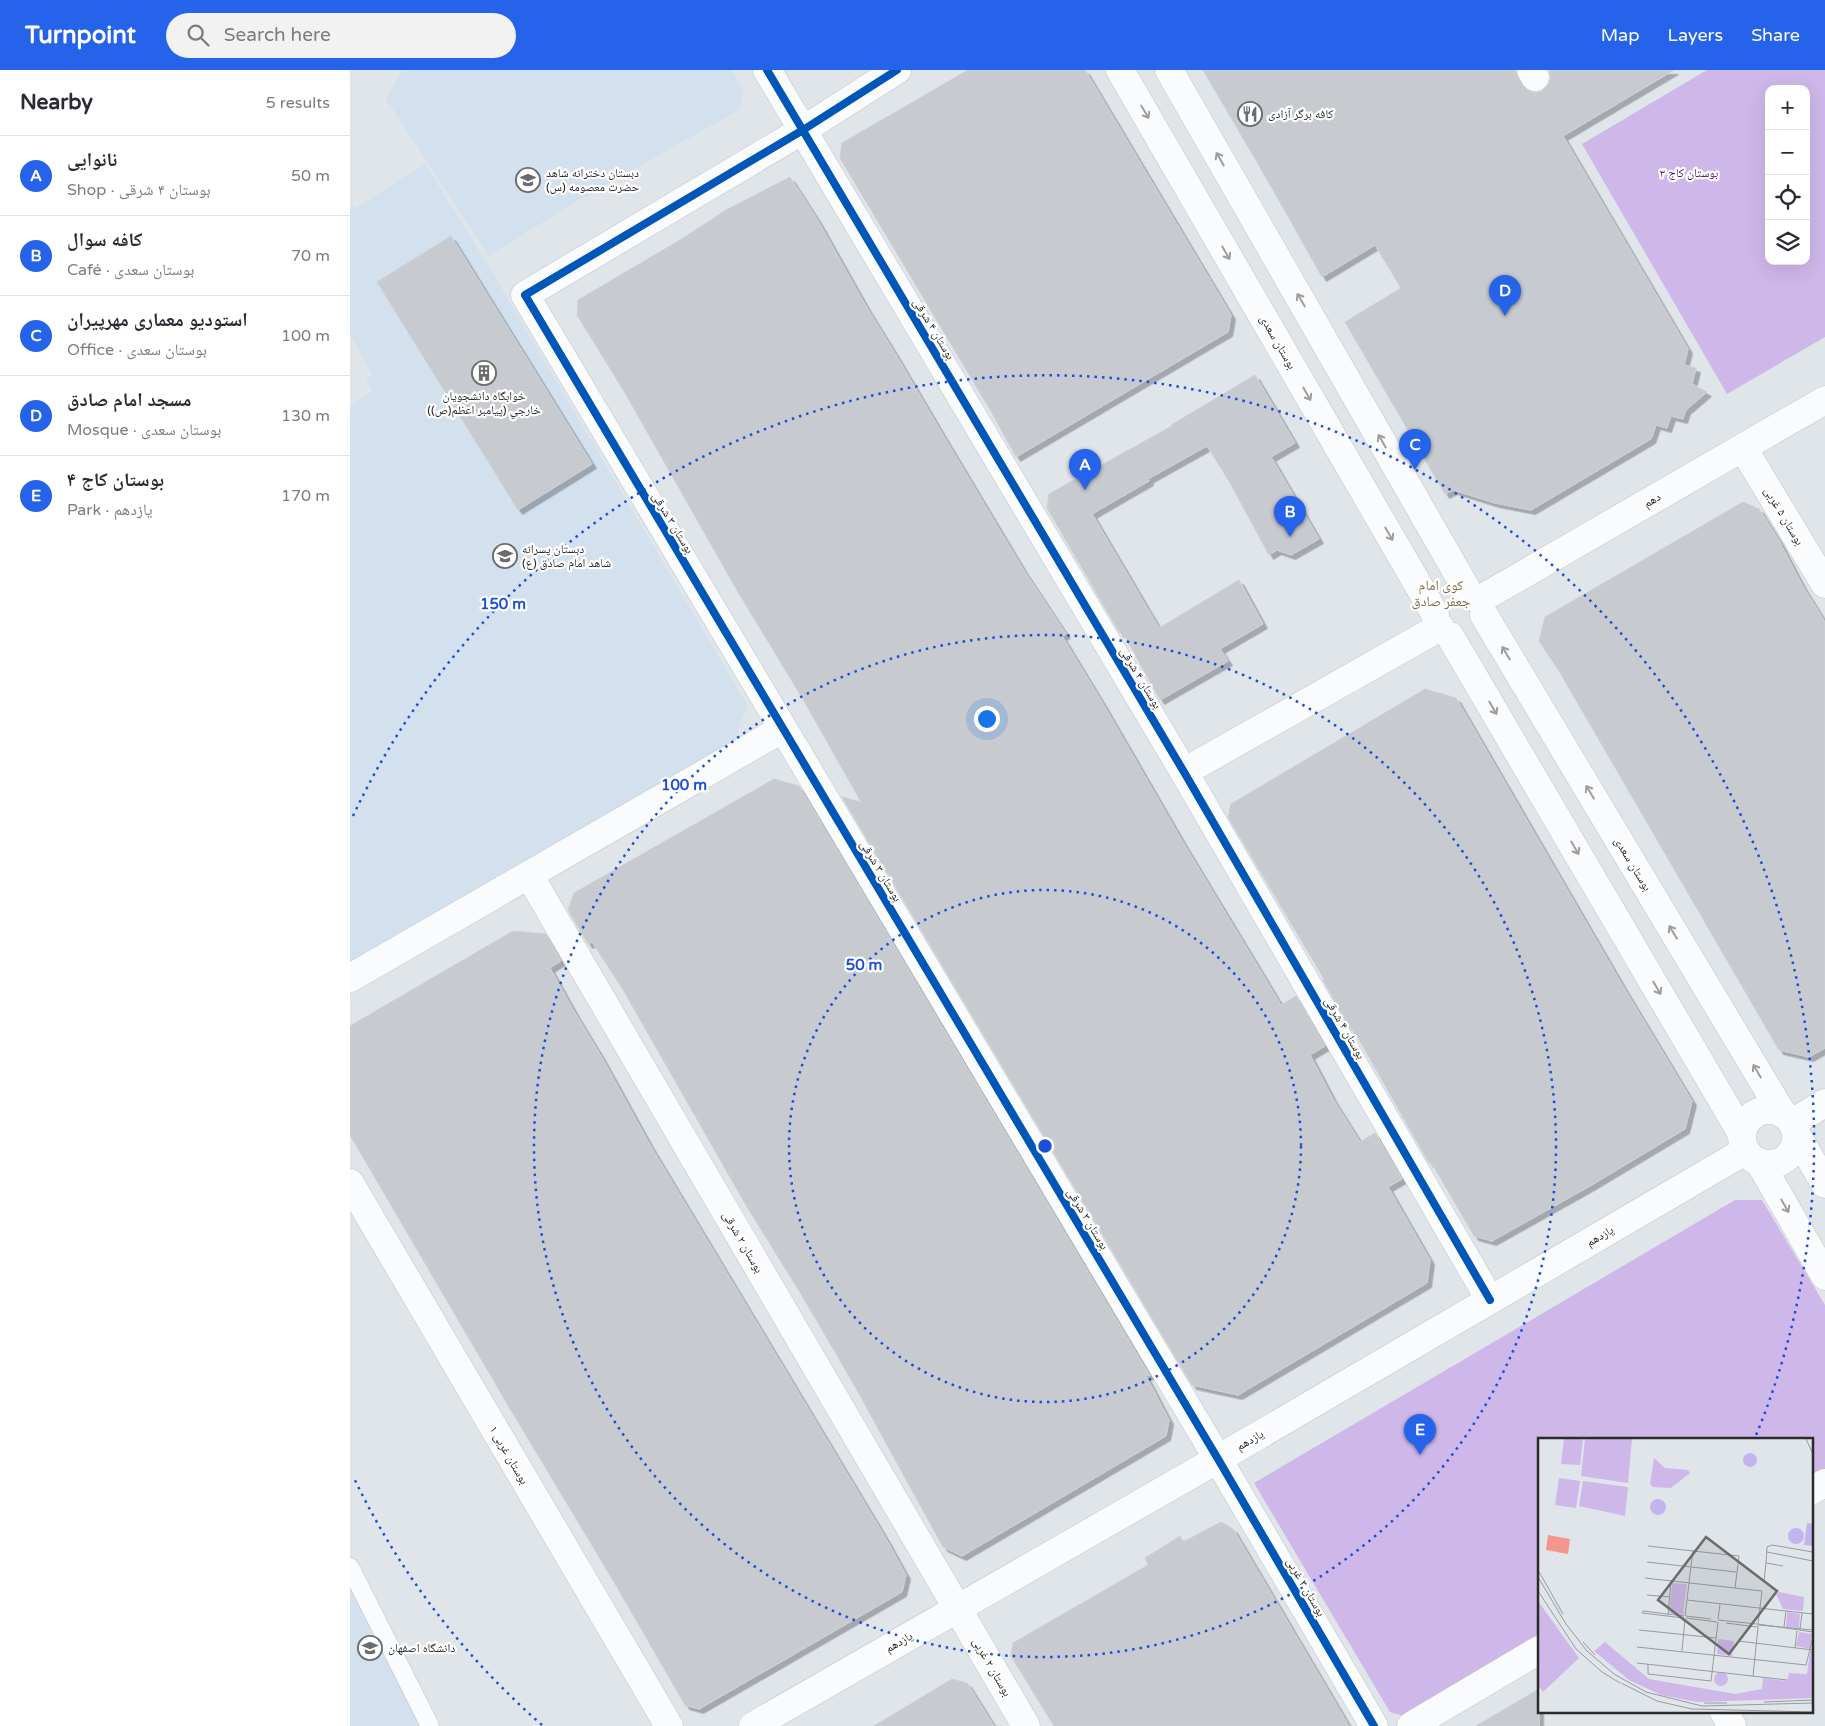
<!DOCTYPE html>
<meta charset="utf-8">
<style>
body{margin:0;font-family:"Varela Round","Noto Naskh Arabic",sans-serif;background:#f2f2f3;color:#2b2b33}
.controls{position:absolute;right:15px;top:15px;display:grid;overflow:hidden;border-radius:10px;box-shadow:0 5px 20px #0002}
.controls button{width:45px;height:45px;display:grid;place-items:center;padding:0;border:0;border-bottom:1px solid #e1e1e2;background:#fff;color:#2b2b33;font:25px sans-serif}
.you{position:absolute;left:636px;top:648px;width:18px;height:18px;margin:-12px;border:4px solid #fff;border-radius:50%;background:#1a73e8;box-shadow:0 0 0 8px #1a73e833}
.badge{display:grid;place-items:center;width:32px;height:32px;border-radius:50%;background:#2563eb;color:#fff;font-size:16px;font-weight:700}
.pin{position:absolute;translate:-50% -41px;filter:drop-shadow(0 1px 2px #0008)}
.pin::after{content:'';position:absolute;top:26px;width:18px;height:15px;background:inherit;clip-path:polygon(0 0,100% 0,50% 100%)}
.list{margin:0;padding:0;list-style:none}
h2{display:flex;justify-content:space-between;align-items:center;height:65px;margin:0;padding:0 20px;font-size:21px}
h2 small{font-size:16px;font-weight:400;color:#7c7c81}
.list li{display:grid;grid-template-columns:32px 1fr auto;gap:15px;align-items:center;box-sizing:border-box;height:80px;padding:0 20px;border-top:1px solid #e1e1e2}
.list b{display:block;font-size:19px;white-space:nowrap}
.list p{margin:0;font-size:16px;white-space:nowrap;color:#7c7c81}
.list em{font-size:16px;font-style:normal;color:#7c7c81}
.icon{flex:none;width:28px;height:28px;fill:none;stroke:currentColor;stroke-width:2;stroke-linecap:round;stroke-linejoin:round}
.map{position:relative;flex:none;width:1475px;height:1656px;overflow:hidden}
header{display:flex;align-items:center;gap:30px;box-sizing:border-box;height:70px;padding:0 25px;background:#2563eb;color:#fff}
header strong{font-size:24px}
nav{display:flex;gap:28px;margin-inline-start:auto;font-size:18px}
.search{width:350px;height:45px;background:#f2f2f3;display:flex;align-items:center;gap:12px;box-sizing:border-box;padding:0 18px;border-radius:28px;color:#7c7c81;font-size:19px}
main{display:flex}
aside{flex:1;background:#fff}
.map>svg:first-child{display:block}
.education{fill:#d3e0ee}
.green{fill:#ceb8ea;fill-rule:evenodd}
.building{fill:#c7cbcf;stroke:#ccd1d5;filter:url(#shadow)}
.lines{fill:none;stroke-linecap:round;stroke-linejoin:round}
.service-casing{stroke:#c2c3c3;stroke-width:19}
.minor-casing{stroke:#c2c3c3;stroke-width:29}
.service{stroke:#fafbfc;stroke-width:18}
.minor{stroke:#fafbfc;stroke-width:28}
.cycleway-casing{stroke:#fff;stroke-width:11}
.cycleway{stroke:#0057b8;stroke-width:8}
.oneway{stroke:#9d9d9e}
.ring{fill:none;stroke:#1d4ed8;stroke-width:2.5;stroke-dasharray:2.5 5}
.labels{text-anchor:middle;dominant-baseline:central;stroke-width:4.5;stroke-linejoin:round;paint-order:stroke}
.poi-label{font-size:12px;fill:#2b2b2b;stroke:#fff;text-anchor:start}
.park-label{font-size:12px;fill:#4f1370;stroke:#fff}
.street-label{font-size:12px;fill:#2b2b2b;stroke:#fff}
.neighbourhood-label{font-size:14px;fill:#806d46;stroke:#fff}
.inset-road{fill:none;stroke:#989b9e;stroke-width:1}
.view{fill:#6a6c6e;fill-opacity:0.15;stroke:#6a6c6e;stroke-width:2.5}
.inset-edge{fill:none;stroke:#2b2b2b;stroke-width:2.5}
.centre{fill:#1d4ed8;stroke:#fff;stroke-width:2.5}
.ring-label{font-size:15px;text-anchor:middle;font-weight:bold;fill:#1d4ed8;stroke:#fff;stroke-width:4.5;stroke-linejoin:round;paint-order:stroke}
</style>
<header>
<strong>Turnpoint</strong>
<div class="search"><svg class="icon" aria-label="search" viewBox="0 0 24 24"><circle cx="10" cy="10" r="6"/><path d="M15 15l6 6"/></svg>Search here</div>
<nav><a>Map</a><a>Layers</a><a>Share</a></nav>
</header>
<main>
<aside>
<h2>Nearby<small>5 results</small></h2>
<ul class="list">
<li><span class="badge">A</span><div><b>نانوایی</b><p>Shop · بوستان ۴ شرقی</p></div><em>50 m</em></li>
<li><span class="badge">B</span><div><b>کافه سوال</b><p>Café · بوستان سعدی</p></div><em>70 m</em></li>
<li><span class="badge">C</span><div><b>استودیو معماری مهرپیران</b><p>Office · بوستان سعدی</p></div><em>100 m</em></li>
<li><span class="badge">D</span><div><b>مسجد امام صادق</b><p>Mosque · بوستان سعدی</p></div><em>130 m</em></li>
<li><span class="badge">E</span><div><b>بوستان کاج ۴</b><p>Park · یازدهم</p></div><em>170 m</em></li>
</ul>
</aside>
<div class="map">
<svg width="1475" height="1656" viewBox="0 0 1475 1656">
<defs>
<filter id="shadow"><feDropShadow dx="4.5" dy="4.5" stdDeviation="0" flood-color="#0004"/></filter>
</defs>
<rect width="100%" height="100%" fill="#e0e5ea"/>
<path class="education" d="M52,0H381L394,23L389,40L222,134L139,186L36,29Z
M75,94L135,190L397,635L383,676L0,898V336L22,321L16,309L22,305L0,264V137L3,135L4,139Z
M0,1500L78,1656H0Z"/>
<path class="green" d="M1357,0H1475V267L1377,324L1232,74ZM1419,19H1456V191H1419Z
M1385,1130H1412L1475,1235V1401L1461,1409V1370H1189V1570L1058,1647L1040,1642L904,1413Z"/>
<path class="building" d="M618,0H735L881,245L878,262L666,387L642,343L490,88L492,73Z
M853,0H1165L1172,15L1177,20L1184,23L1192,21L1198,15L1201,8L1199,0H1324L1213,66L1338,279L1334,295L1346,298L1342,314L1357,322L1336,340L1333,349L1321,346L1317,358L1306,355L1301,369L1181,440L1145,433L1103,420L1095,424L995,252L1051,218L1025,175L972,207L922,118Z
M440,107L467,149L517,238L543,280L596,370L673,499L716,564L712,566L752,632L834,774L931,935L946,926L975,976L960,985L983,1029L1010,1072L1025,1063L1052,1109L1038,1117L1080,1190L1077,1213L888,1325L842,1315L492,727L511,732L454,631L388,522L275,323L227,245L228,230L330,170L376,140Z
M101,166L242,394L168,440L27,212Z
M905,305L945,373L921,387L969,469L941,485L927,480L919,485L879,411L857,376L798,409L799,411L742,444L809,558L889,510L913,554L870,579L878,591L810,630L772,561L770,563L761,548L697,438L699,424L822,356L821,355Z
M1393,432L1409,439L1429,471L1452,515L1475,552V978L1459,987L1429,980L1209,601L1189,571L1195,547Z
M1075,619L1106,628L1274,918L1342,1031L1335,1059L1240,1116L1142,1171L1124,1166L1081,1092L1079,1093L1003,959L1001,960L973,910L974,909L878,747L881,734Z
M424,709L449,716L800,1306L795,1304L819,1350L816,1366L612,1486L593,1477L503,1313L451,1224L397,1137L272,918L242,872L238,874L218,840L224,823Z
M163,861L196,864L211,891L200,898L225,943L251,986L300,1075L535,1467L556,1505L552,1522L349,1639L335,1635L264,1512L159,1337L0,1065V956Z
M871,1452L883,1459L999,1656H704L661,1586L663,1573L798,1495L795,1488L830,1466L833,1472Z
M602,1609L617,1613L644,1656H524Z
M1189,1619V1656H1126Z"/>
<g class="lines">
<defs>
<path id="service" d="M0,1497L80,1656"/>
<path id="minor" d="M417,0L834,702L1140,1230
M547,0L453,60L175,225L868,1389L1024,1656
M770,0L1085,544
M819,0L1117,520
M1181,0L1185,7
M1393,378L1475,514
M1129,530L1475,330
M1134,545L1432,1043
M1100,566L1392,1064
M834,702L1090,557
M179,805L676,1656
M0,908L432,659
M1392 1067a27 27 0 1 1 54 0a27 27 0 1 1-54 0Z
M1442,1053L1475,1033
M1446,1064L1475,1114
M1410,1093L1475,1206
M0,1113L319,1656
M1461,1421L1475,1413
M1374,1642L1382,1656
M403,1656L868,1389L1395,1081
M1061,1656L1189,1580"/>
</defs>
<use href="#service" class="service-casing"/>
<use href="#minor" class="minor-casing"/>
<use href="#service" class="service"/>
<use href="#minor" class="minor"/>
<defs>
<path id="cycleway" d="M417,0L834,702L1140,1230
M547,0L453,60L175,225L868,1389L1024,1656"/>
</defs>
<use href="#cycleway" class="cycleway-casing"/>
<use href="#cycleway" class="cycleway"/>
</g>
<defs><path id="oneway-shaft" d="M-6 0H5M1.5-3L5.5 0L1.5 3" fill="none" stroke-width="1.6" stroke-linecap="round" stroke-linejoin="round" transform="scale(1.25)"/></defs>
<g class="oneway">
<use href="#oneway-shaft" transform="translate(795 42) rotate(60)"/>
<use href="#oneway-shaft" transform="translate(870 89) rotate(-120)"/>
<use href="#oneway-shaft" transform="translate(876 183) rotate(60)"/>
<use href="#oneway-shaft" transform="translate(951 230) rotate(-120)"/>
<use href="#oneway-shaft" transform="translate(957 324) rotate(60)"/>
<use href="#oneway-shaft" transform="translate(1032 371) rotate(-120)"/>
<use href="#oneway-shaft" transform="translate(1039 464) rotate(60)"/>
<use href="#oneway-shaft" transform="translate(1156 583) rotate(-121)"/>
<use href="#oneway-shaft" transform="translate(1143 638) rotate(60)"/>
<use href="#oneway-shaft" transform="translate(1240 722) rotate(-121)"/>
<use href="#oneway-shaft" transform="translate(1225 778) rotate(60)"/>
<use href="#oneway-shaft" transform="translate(1323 862) rotate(-121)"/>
<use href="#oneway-shaft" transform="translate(1307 918) rotate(60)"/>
<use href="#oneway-shaft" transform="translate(1407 1001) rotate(-121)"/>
<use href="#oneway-shaft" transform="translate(1435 1136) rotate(60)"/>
</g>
<g class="ring">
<circle cx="695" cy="1076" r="256"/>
<circle cx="695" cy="1076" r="511"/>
<path d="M192 1655A767 767 0 0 1 3 1406M3 746A767 767 0 0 1 1404 1370"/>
</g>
<defs>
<symbol id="restaurant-ring" viewBox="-11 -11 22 22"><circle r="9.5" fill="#fff" stroke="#6a6c6e" stroke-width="1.5"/><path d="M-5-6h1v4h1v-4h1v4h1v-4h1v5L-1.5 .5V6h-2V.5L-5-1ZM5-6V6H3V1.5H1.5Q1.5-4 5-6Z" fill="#6a6c6e"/></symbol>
<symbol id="school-ring" viewBox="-11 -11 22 22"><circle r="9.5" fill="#fff" stroke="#6a6c6e" stroke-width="1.5"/><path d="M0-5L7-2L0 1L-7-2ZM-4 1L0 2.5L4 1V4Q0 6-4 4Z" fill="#6a6c6e"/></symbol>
<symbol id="building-ring" viewBox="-11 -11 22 22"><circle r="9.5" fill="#fff" stroke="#6a6c6e" stroke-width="1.5"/><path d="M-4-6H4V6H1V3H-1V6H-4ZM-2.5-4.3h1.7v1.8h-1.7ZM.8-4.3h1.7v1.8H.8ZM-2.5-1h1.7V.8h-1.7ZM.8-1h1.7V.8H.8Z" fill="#6a6c6e"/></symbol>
<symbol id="university-ring" viewBox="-11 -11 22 22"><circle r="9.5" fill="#fff" stroke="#6a6c6e" stroke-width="1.5"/><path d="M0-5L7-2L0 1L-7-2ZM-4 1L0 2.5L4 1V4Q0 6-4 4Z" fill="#6a6c6e"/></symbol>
</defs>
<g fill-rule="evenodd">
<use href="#restaurant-ring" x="886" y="30" width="28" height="28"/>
<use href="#school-ring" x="164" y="96" width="28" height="28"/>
<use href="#building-ring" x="120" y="289" width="28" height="28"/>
<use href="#school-ring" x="141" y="472" width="28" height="28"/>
<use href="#university-ring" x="6" y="1564" width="28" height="28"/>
</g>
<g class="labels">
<g class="poi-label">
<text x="918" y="44">کافه برگر آزادی</text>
<text x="196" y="103">دبستان دخترانه شاهد<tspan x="196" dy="14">حضرت معصومه (س)</tspan></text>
<text x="134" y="326" text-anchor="middle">خوابگاه دانشجويان<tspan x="134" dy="14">خارجي (پيامبر اعظم(ص))</tspan></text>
<text x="172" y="479">دبستان پسرانه<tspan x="172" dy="14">شاهد امام صادق (ع)</tspan></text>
<text x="38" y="1578">دانشگاه اصفهان</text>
</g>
<g class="park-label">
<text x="1339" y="103">بوستان کاج ۳</text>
</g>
<g class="street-label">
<text transform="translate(584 259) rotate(59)">بوستان ۴ شرقی</text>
<text transform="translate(928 272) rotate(60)">بوستان سعدی</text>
<text transform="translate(1302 430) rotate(-30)">دهم</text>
<text transform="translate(1434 446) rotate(59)">بوستان ۵ غربی</text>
<text transform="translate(323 453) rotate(59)">بوستان ۳ شرقی</text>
<text transform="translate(791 608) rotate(59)">بوستان ۴ شرقی</text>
<text transform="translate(1283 794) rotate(59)">بوستان سعدی</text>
<text transform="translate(531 801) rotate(59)">بوستان ۳ شرقی</text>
<text transform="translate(995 958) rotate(60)">بوستان ۴ شرقی</text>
<text transform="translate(738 1149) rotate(59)">بوستان ۳ شرقی</text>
<text transform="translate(1250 1166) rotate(-30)">یازدهم</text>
<text transform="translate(393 1172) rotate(60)">بوستان ۲ شرقی</text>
<text transform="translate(900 1370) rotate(-30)">یازدهم</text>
<text transform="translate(159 1385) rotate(60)">بوستان غربی ۱</text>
<text transform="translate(956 1517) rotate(60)">بوستان ۳ غربی</text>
<text transform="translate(549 1572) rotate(-30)">یازدهم</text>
<text transform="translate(642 1597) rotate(60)">بوستان ۲ غربی</text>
</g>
<g class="neighbourhood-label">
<text x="1091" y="515">کوی امام<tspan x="1091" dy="16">جعفر صادق</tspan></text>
</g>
</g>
<g transform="translate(1188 1368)">
<rect width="275" height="275" fill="#e0e5ea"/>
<path d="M26,1H45L42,27L23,26ZM47,1H94L90,45L43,38ZM116,20L127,30L150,32L152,35L133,50L115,49L112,46ZM21,40L42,43L38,70L17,67ZM45,43L90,49L87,78L41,68ZM134,145L149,146L145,177L131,175ZM241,154L266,159L265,173L245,171L238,156ZM0,163L41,220L5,254L0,247ZM249,174L262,176L261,190L248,189ZM261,194L274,196L272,211L258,208ZM180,201L196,203L194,218L179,216ZM67,204L111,241L197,256L224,251L225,240L249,243L251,235L269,236L272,213H275V260L159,264L123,257L91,242L56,213ZM176 241a7 7 0 1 1 14 0a7 7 0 1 1-14 0Z" fill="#ceb8ea"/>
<path d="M205 22a7 7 0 1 1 14 0a7 7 0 1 1-14 0ZM112 69a8 8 0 1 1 16 0a8 8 0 1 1-16 0ZM269,85L275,86V108L266,107ZM250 98a8 8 0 1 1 16 0a8 8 0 1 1-16 0Z" fill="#c2b5ef"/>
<path d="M10,97L32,101L30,116L8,112Z" fill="#f3978c"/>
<path class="inset-road" d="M268,1L275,16M110,108L201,118L197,150M229,114L275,123M109,124L198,134M228,125L229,109L234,107L275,114M0,132L25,176M0,139L28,186L49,213L76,236L108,254L164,268L275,265M107,140L224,153L220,186M226,143L228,125L245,128M0,153L38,211L64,234L82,245M109,157L132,159M149,162L275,176M130,177L133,143M146,178L105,173L104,175L146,180M147,178L155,112M148,178L173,181M148,180L179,184M180,181L182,166M180,182L219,186M188,185L219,189M221,187L275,192M220,189V186L275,194M246,189L248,173M262,191L264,175M101,192L178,200M200,203L275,212M45,204L57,217M99,209L268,227L275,199M257,210L259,193M144,213L147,181M99,225L249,242M110,226V236L173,243L180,184M215,238L220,189M83,245L119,263L154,271L275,274M226,264L275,262M166,265H189"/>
<path class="view" d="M168,99L239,153L191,216L120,162Z"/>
<rect width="275" height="275" class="inset-edge"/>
</g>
<circle cx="695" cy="1076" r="8" class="centre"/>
<g class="ring-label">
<text x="153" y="539">150 m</text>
<text x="334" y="720">100 m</text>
<text x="514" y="900">50 m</text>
</g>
</svg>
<div class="controls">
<button>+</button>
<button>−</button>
<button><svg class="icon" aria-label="locate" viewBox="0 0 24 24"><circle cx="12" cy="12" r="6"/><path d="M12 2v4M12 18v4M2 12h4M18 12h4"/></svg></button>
<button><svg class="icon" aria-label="layers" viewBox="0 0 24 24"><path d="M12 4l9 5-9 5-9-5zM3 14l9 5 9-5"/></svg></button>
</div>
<div class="you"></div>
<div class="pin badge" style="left:735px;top:420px">A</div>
<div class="pin badge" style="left:940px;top:467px">B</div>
<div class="pin badge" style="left:1065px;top:400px">C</div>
<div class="pin badge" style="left:1155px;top:246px">D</div>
<div class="pin badge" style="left:1070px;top:1385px">E</div>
</div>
</main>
